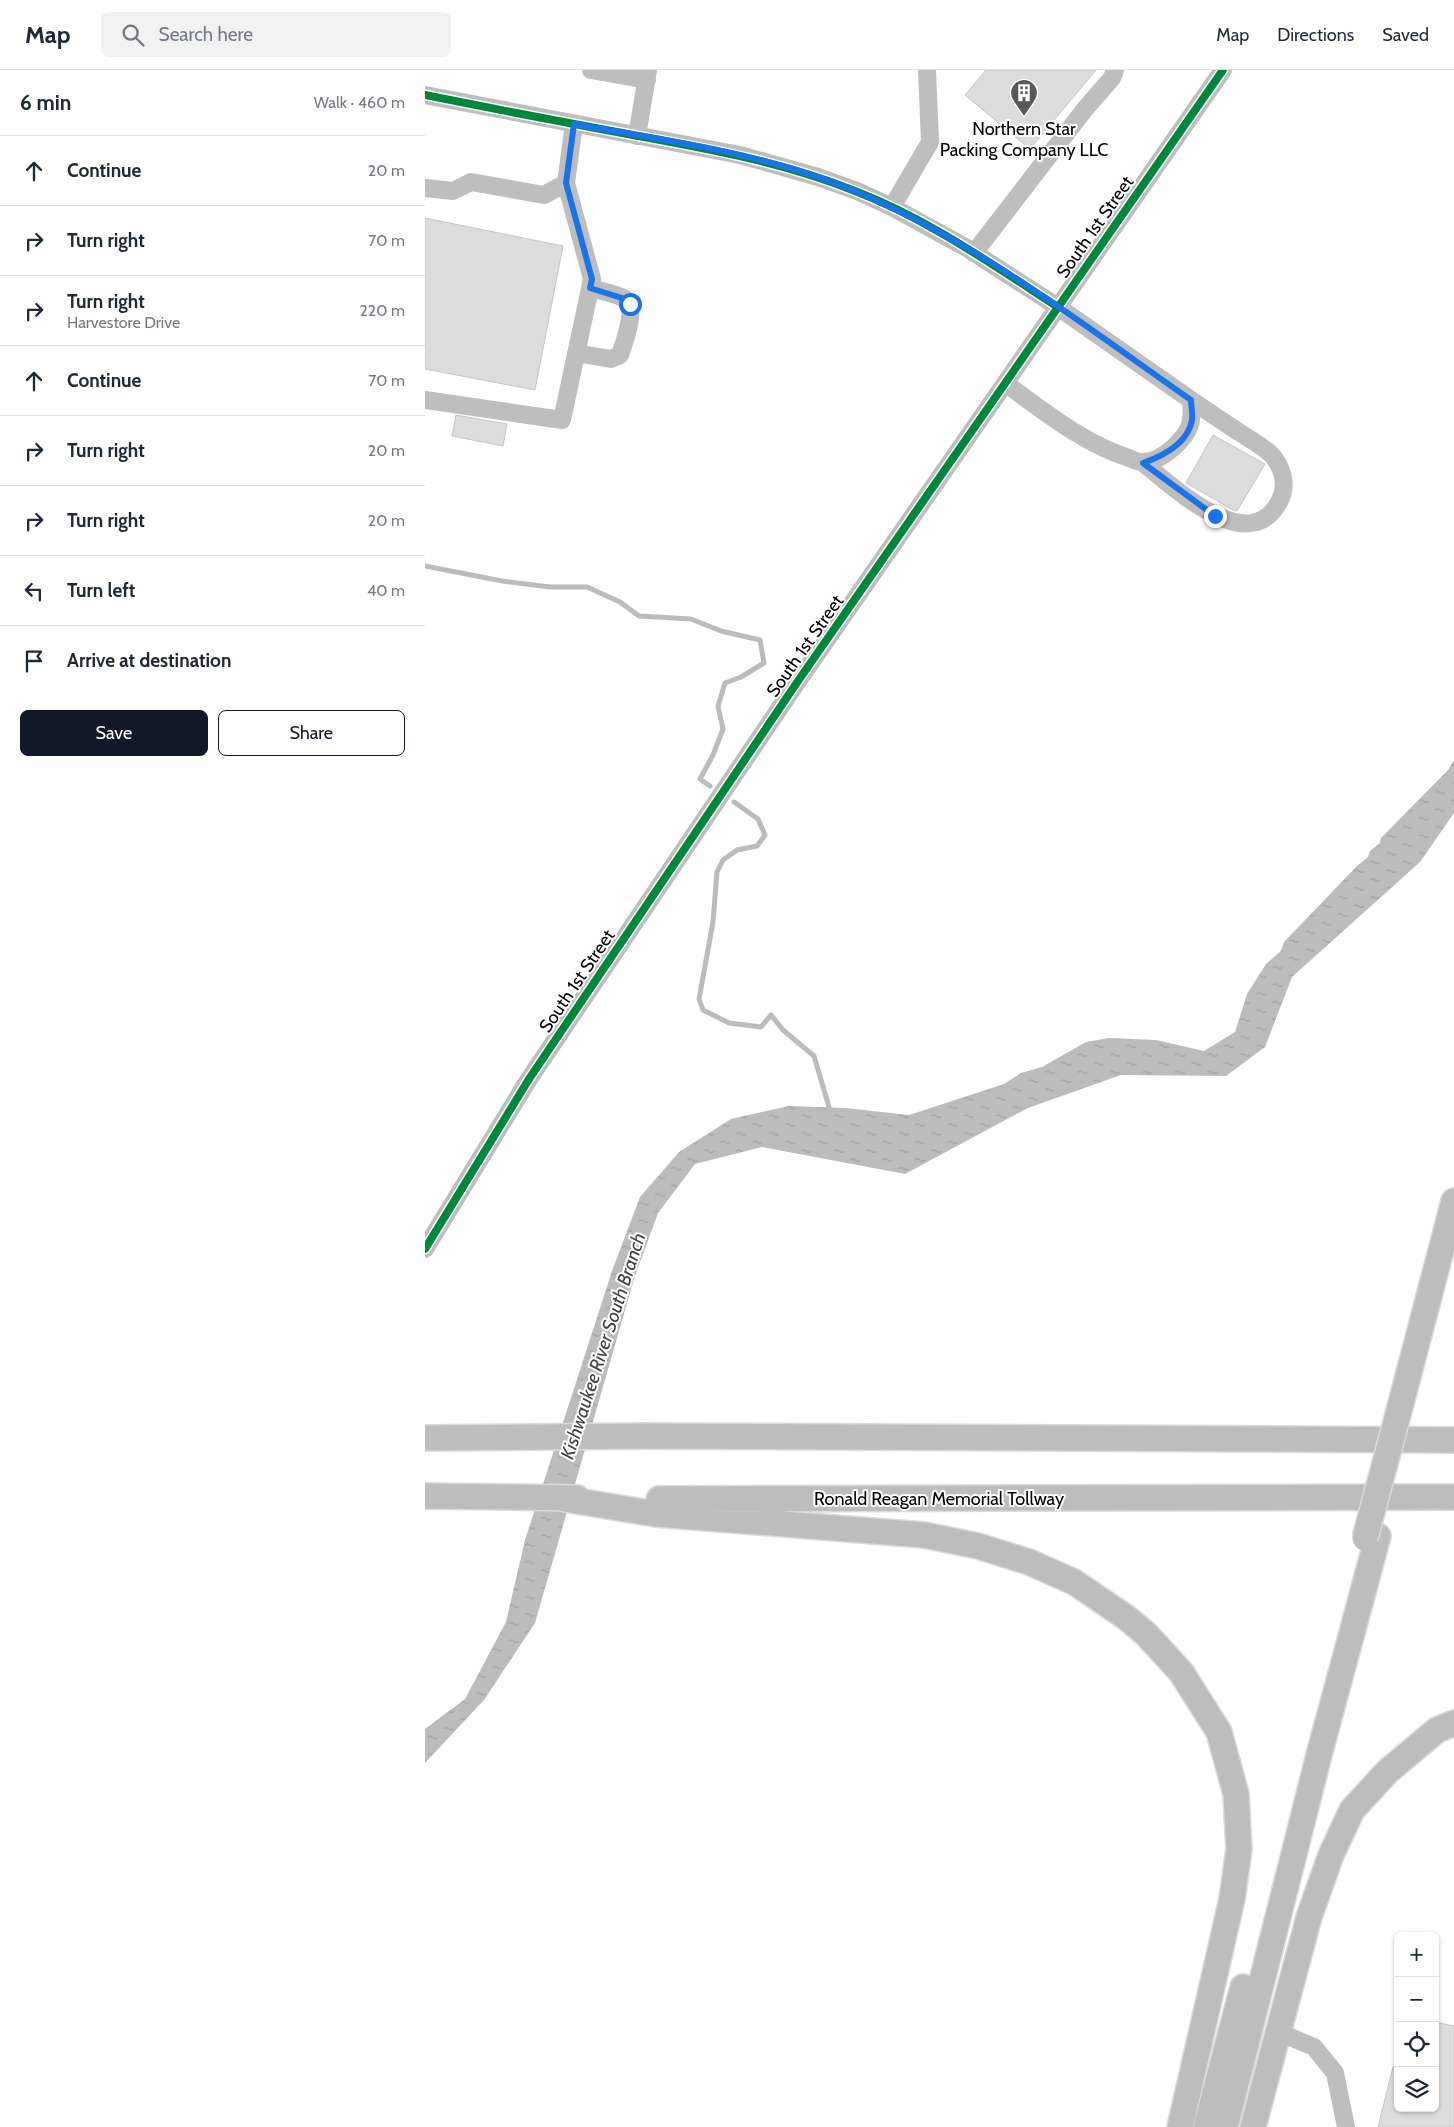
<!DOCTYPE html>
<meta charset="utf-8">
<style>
body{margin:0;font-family:Cabin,sans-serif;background:#f2f2f3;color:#1f2937}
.controls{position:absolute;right:15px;bottom:15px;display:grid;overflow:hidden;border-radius:8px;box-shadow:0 1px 4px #0004}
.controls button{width:45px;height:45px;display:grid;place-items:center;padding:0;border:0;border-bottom:1px solid #e0e1e3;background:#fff;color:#1f2937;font:25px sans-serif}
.stop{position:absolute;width:15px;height:15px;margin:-11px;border:4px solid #1a73e8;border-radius:50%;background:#fff}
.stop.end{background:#1a73e8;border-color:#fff;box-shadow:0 1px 5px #0008}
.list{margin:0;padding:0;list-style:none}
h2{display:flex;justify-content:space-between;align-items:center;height:65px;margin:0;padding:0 20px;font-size:21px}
h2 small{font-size:16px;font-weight:400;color:#747a83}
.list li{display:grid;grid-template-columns:32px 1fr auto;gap:15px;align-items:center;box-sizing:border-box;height:70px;padding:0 20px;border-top:1px solid #e0e1e3}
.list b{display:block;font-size:19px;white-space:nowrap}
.list p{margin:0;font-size:16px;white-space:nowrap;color:#747a83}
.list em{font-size:16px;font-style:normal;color:#747a83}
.actions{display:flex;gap:10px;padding:15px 20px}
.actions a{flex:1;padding:11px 0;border:1px solid #111827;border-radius:8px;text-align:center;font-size:18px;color:#111827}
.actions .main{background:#111827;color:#fff}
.icon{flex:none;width:28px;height:28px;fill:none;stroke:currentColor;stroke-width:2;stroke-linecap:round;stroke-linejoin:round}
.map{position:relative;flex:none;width:1029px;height:2057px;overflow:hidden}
header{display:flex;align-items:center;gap:30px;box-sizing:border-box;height:70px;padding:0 25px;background:#fff;border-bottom:1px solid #e0e1e3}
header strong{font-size:24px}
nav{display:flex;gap:28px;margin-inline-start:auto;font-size:18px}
.search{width:350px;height:45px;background:#f2f2f3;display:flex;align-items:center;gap:12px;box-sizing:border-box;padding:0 18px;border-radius:8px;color:#747a83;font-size:19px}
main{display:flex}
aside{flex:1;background:#fff}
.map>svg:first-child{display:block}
.water{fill:url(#water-ripples)}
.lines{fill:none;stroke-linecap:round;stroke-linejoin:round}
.stream{stroke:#bcbcbc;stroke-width:5}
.building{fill:#dcdcdc;stroke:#c5c5c5}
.highway-casing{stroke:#dbdbdb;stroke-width:28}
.minor{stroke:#bebebe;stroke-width:18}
.highway{stroke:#bdbdbd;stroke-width:25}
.highway-bridge-casing{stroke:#dbdbdb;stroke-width:28;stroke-linecap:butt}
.highway-bridge{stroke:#bdbdbd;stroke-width:25}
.cycleway-casing{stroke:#fff;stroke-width:11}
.cycleway{stroke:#00873e;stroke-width:8}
.route{stroke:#1a73e8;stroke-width:6}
.labels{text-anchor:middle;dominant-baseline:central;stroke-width:4;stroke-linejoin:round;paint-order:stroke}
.poi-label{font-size:18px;fill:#000;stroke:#fff}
.street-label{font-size:18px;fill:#000;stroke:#fff}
.water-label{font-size:19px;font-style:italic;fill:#404040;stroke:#fff}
</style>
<header>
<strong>Map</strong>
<div class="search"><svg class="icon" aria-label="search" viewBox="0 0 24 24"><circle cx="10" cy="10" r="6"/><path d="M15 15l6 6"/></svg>Search here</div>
<nav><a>Map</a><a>Directions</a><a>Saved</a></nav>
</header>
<main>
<aside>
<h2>6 min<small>Walk · 460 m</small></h2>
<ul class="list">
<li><svg class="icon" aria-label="ahead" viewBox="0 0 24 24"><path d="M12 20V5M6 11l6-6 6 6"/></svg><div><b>Continue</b></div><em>20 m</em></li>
<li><svg class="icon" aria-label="right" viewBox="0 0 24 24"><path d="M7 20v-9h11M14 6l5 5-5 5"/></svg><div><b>Turn right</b></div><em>70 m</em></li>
<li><svg class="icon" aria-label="right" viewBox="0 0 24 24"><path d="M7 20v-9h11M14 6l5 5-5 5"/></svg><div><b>Turn right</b><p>Harvestore Drive</p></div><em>220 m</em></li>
<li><svg class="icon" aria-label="ahead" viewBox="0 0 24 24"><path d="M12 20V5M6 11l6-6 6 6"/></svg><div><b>Continue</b></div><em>70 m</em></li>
<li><svg class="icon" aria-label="right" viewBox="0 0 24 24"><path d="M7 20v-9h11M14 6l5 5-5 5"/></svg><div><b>Turn right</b></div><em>20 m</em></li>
<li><svg class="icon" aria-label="right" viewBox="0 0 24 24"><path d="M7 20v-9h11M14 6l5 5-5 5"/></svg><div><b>Turn right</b></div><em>20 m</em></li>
<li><svg class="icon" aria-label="left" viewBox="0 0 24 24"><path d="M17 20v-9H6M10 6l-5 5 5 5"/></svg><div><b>Turn left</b></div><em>40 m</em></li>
<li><svg class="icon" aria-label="arrive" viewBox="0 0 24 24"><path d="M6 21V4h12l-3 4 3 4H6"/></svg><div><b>Arrive at destination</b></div></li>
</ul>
<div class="actions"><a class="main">Save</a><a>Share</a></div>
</aside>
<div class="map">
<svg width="1029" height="2057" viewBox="0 0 1029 2057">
<defs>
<pattern id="water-ripples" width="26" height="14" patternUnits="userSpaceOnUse" patternTransform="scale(1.25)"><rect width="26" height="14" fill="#bcbcbc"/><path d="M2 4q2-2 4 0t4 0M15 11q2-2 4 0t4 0" fill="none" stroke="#a0a0a0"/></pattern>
</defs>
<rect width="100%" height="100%" fill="#fff"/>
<path class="water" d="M1029,690V743L995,792L867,907L840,977L801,1006L696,1005L603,1038L480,1104L337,1077L270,1094L233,1143L209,1209L110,1553L59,1630L0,1693V1659L40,1629L81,1552L100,1470L187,1201L215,1127L254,1082L306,1049L364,1036L420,1038L484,1045L579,1014L596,1003L617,997L661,972L684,968L731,970L779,981L810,962L822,924L841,894L856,881L859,872L932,796L943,787L945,781L955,773L956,768L1023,700Z"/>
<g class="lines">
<path class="stream" d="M0,496L77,511L125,517H162L195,532L214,546L266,549L296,561L335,570L339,593L316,607L300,613L293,636L298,659L288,685L275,709L285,716
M309,732L333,749L340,765L332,776L312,780L298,790L292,802L288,852L274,929L278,940L304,953L336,957L346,945L358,960L389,986L404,1037"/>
</g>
<path class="building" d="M561,0H671L605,79L540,25Z
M0,148L138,176L110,320L0,299Z
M31,345L82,354L78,376L27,366Z
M788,365L840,394L812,441L808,440L761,413Z
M1010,1952L1029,1956V2057H953L968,1997H973V2038H1010Z"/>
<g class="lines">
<defs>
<path id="highway" d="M975,1337L1029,1131
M0,1368L220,1366L1029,1370
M0,1426L152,1428
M134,1428L231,1444L499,1465L553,1476L604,1492L649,1512L702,1548L721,1564L756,1602L794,1662L811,1724L814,1779L807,1829L755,2057
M234,1429L1029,1427
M781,2057L818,1917
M800,2057L894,1685L953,1466
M828,2057L884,1847L906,1785L927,1740L963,1701L1012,1660L1029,1653"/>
</defs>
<use href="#highway" class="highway-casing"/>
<path class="minor" d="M166,0L222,10
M0,25L315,85L393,107L432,121L467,137L540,177L633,237L766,330C768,352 766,361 749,377C741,384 730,392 719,392C715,393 709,390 704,388C659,374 619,341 581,314
M212,66L223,0
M0,118L28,121L46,112L119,125L141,113
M467,137L505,72L502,0
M549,183L660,39L687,8L690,0
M151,283L186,289L195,285C199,273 213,236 200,229C190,223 176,221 165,218
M0,330L137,350L167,209L141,113L149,54
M718,393C749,417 823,489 854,432C862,418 859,402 850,389C843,379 829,372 820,366C801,354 784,342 766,330
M0,1179L104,1009L373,611L798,0
M853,1962L889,1977L910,2003L921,2057"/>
<use href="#highway" class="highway"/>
<defs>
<path id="highway-bridge" d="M940,1468L975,1337"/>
</defs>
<use href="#highway-bridge" class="highway-bridge-casing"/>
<use href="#highway-bridge" class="highway-bridge"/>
<defs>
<path id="cycleway" d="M0,25C69,39 138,52 208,65C284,79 358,92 430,121C503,149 568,195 633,237
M0,1179L104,1009L373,611L798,0"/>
</defs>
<use href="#cycleway" class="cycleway-casing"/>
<use href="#cycleway" class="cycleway"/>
</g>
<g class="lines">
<path class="route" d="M205,234L200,229L165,218L167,209L141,113L149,54C231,69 315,80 393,107C527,153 650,249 766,330C766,336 768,344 767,350C763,373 738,386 718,393L790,446"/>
</g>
<defs>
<symbol id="building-pin" viewBox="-11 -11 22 30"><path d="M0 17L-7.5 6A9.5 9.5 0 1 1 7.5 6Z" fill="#595959" stroke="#fff"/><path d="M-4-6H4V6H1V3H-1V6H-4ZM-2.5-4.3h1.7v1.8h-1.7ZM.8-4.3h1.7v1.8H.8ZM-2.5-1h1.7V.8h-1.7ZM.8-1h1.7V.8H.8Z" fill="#fff"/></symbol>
</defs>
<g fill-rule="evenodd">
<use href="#building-pin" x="583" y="7" width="32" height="43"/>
</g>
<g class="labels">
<g class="poi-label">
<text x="599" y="59">Northern Star<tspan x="599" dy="21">Packing Company LLC</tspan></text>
</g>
<g class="street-label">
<text transform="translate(670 157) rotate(-55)">South 1st Street</text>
<text transform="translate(380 576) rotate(-55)">South 1st Street</text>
<text transform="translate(152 911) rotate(-56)">South 1st Street</text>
<text x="514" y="1429">Ronald Reagan Memorial Tollway</text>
</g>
<g class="water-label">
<text transform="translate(178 1276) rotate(-72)">Kishwaukee River South Branch</text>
</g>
</g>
</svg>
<div class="controls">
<button>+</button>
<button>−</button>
<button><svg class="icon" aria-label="locate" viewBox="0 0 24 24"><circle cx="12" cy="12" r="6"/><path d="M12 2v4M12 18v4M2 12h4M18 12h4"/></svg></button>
<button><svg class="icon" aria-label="layers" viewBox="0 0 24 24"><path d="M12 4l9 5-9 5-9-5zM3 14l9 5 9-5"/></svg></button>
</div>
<div class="stop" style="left:205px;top:234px"></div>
<div class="stop end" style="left:790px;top:446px"></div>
</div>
</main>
